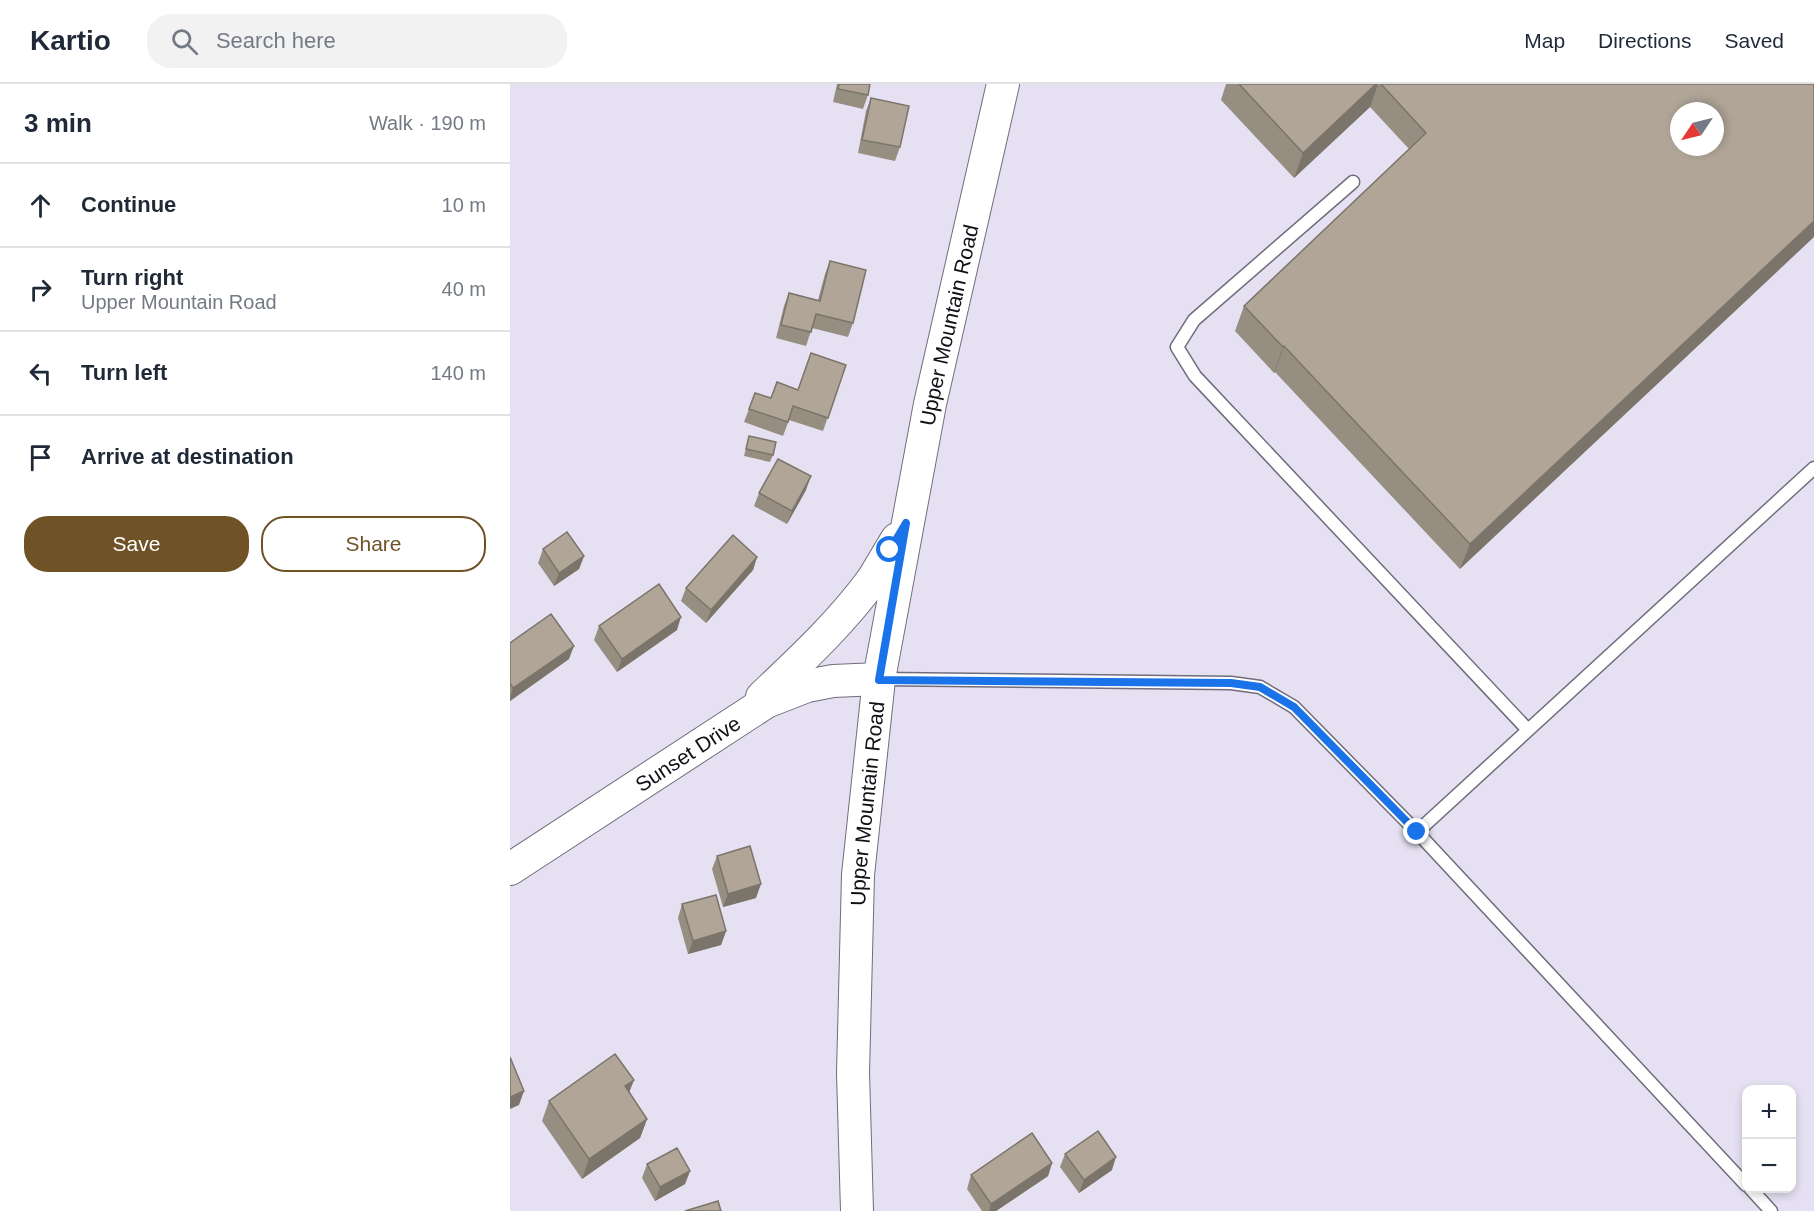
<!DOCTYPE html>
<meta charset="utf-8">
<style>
body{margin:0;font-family:Arial,sans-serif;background:#f2f2f3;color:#1f2937}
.controls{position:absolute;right:18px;bottom:18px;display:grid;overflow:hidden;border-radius:12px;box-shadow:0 3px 9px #0003}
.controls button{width:54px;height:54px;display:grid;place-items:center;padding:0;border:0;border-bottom:2px solid #e0e1e3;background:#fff;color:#1f2937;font:30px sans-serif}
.compass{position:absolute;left:1160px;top:18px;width:54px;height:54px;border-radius:50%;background:#fff;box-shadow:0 3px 9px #0003;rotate:235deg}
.stop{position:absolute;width:18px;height:18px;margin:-14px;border:4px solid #1a73e8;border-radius:50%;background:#fff}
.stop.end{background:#1a73e8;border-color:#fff;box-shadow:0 2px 6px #0008}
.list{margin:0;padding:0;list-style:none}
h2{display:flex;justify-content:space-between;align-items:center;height:78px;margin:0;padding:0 24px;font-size:26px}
h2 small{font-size:20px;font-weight:400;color:#747a83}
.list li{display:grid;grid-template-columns:39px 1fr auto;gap:18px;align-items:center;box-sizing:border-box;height:84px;padding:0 24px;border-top:2px solid #e0e1e3}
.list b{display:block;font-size:22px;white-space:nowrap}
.list p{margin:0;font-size:20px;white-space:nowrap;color:#747a83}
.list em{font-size:20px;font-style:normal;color:#747a83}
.actions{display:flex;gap:12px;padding:18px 24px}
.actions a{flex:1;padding:14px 0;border:2px solid #6f5226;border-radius:24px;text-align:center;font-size:21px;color:#6f5226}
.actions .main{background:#6f5226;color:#fff}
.icon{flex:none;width:33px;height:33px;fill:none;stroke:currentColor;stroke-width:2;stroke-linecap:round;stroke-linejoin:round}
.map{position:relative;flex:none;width:1304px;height:1127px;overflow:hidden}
header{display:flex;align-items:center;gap:36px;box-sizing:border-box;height:84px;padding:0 30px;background:#fff;border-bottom:2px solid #e0e1e3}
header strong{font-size:28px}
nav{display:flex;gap:33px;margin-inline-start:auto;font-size:21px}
.search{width:420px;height:54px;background:#f2f2f3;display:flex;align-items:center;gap:15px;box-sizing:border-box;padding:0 21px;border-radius:24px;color:#747a83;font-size:22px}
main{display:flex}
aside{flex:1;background:#fff}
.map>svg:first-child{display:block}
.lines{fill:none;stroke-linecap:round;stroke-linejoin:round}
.service-casing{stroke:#706c7b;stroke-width:15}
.tertiary-casing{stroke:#706c7b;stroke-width:34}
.service{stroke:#fff;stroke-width:12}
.tertiary{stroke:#fff;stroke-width:32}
.wall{fill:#978e82}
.shaded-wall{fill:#7b746a}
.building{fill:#b0a597;stroke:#7b746a;stroke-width:1.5;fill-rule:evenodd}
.route{stroke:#1a73e8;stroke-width:8}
.labels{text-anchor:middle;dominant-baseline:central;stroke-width:5;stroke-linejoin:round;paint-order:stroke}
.street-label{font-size:21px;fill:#121016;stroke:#e6e1f2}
</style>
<header>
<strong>Kartio</strong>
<div class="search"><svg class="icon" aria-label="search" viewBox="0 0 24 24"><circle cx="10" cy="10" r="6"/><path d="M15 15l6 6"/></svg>Search here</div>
<nav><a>Map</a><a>Directions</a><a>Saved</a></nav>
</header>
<main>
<aside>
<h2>3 min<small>Walk · 190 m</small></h2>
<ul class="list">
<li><svg class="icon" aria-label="ahead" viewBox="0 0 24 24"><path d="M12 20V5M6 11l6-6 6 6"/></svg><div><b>Continue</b></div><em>10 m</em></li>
<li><svg class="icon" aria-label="right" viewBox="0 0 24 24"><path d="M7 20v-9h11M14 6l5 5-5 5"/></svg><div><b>Turn right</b><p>Upper Mountain Road</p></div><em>40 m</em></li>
<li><svg class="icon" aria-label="left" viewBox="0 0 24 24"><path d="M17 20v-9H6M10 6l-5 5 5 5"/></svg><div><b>Turn left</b></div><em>140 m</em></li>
<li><svg class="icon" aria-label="arrive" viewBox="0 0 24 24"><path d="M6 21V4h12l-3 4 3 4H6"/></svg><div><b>Arrive at destination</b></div></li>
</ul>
<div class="actions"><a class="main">Save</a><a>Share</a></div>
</aside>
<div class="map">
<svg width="1304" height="1127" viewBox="0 0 1304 1127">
<rect width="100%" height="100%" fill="#e6e1f2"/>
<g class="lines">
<defs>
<path id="service" d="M843,98L684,236L667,263L685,292L1018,646
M370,595L721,599L750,603L784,623L907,748L1236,1101
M907,748L1304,384
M1240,1104L1261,1127"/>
<g id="tertiary">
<path d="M252,613C291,576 331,539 363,495C371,482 379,468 387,455"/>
<path id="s1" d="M0,785L256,618L297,602L323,597L369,595"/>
<path id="s2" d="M347,1127L343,989L348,791L369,595L420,320L493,0"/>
</g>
</defs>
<use href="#service" class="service-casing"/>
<use href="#tertiary" class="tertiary-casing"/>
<use href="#service" class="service"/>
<use href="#tertiary" class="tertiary"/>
</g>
<path class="wall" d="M327,0H360L358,11L353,25L323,18Z
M716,0H1304L950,485L765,288L764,289L725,247L734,222L899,65L860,23L784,94L711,16Z
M361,14L390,63L385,77L348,69L356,27Z
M320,177L343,239L338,253L302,244L296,262L266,254L274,222L279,209L308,216L315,190Z
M336,281L313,347L279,336L273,352L234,338L245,309L261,314L267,298L288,306Z
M239,352L263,371L260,378L234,372Z
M296,406L277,440L244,422L249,409Z
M33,465L74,472L69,485L44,502L28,479Z
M247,473L243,486L196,539L171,517L176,504Z
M89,542L167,546L107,588L84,556Z
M0,559L59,575L0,617Z
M207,772L246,814L213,823L202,785Z
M172,820L216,847L211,861L178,870L168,834Z
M124,996L119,1008L137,1035L130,1054L72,1095L32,1037L39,1017Z
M555,1070L602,1086L569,1109L550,1083Z
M542,1079L538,1092L486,1127H472L457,1105L461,1091Z
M137,1080L180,1087L175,1100L145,1117L132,1094Z"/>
<path class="shaded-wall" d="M866,0H868L860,23L784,94L793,69Z
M1304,137V153L950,485L960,460Z
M774,262L765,288L764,289L773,263Z
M301,392L296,406L277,440L282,427Z
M74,472L69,485L44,502L49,489Z
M247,473L243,486L196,539L201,526Z
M171,533L167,546L107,588L112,575Z
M64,562L59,575L0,617V614L3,604Z
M251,800L246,814L213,823L218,810Z
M216,847L211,861L178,870L183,857Z
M124,996L116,1016L115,1002Z
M14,1007L9,1021L0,1025V1013Z
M137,1035L130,1054L72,1095L79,1075Z
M606,1073L602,1086L569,1109L574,1096Z
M542,1079L538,1092L486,1127H479L481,1120Z
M180,1087L175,1100L145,1117L150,1103Z"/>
<path class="building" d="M329,0H360L358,11L328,5Z
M729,0H866L793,69Z
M871,0H1304V137L960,460L774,262L773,263L734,222L916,49ZM1169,27H1205V63H1169Z
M361,14L399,22L390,63L352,56Z
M320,177L356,186L343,239L306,230L301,248L271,241L279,209L310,217Z
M301,269L336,281L318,334L283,322L278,338L239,325L245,309L261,314L267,298L288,306Z
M239,352L266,358L263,371L236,365Z
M268,375L301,392L282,427L249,409Z
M57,448L74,472L49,489L33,465Z
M223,451L247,473L201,526L176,504Z
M149,500L171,533L112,575L89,542Z
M41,530L64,562L3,604L0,599V559Z
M240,762L251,800L218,810L207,772Z
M206,811L216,847L183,857L172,820Z
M105,970L124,996L115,1002L137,1035L79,1075L39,1017Z
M0,973L14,1007L0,1013Z
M588,1047L606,1073L574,1096L555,1070Z
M522,1049L542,1079L481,1120L461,1091Z
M167,1064L180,1087L150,1103L137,1080Z
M208,1117L211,1127H175Z"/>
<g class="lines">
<path class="route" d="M380,466L396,439L369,596L721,599L750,603L784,623L907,748"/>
</g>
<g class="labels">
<g class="street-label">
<text stroke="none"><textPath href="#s2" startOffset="894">Upper Mountain Road</textPath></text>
<text stroke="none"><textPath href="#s1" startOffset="212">Sunset Drive</textPath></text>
<text stroke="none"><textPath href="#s2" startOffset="408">Upper Mountain Road</textPath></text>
</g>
</g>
</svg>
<div class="controls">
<button>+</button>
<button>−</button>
</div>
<svg class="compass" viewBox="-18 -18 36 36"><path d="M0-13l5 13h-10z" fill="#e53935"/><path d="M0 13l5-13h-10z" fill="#747a83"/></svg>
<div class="stop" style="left:380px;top:466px"></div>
<div class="stop end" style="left:907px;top:748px"></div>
</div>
</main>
